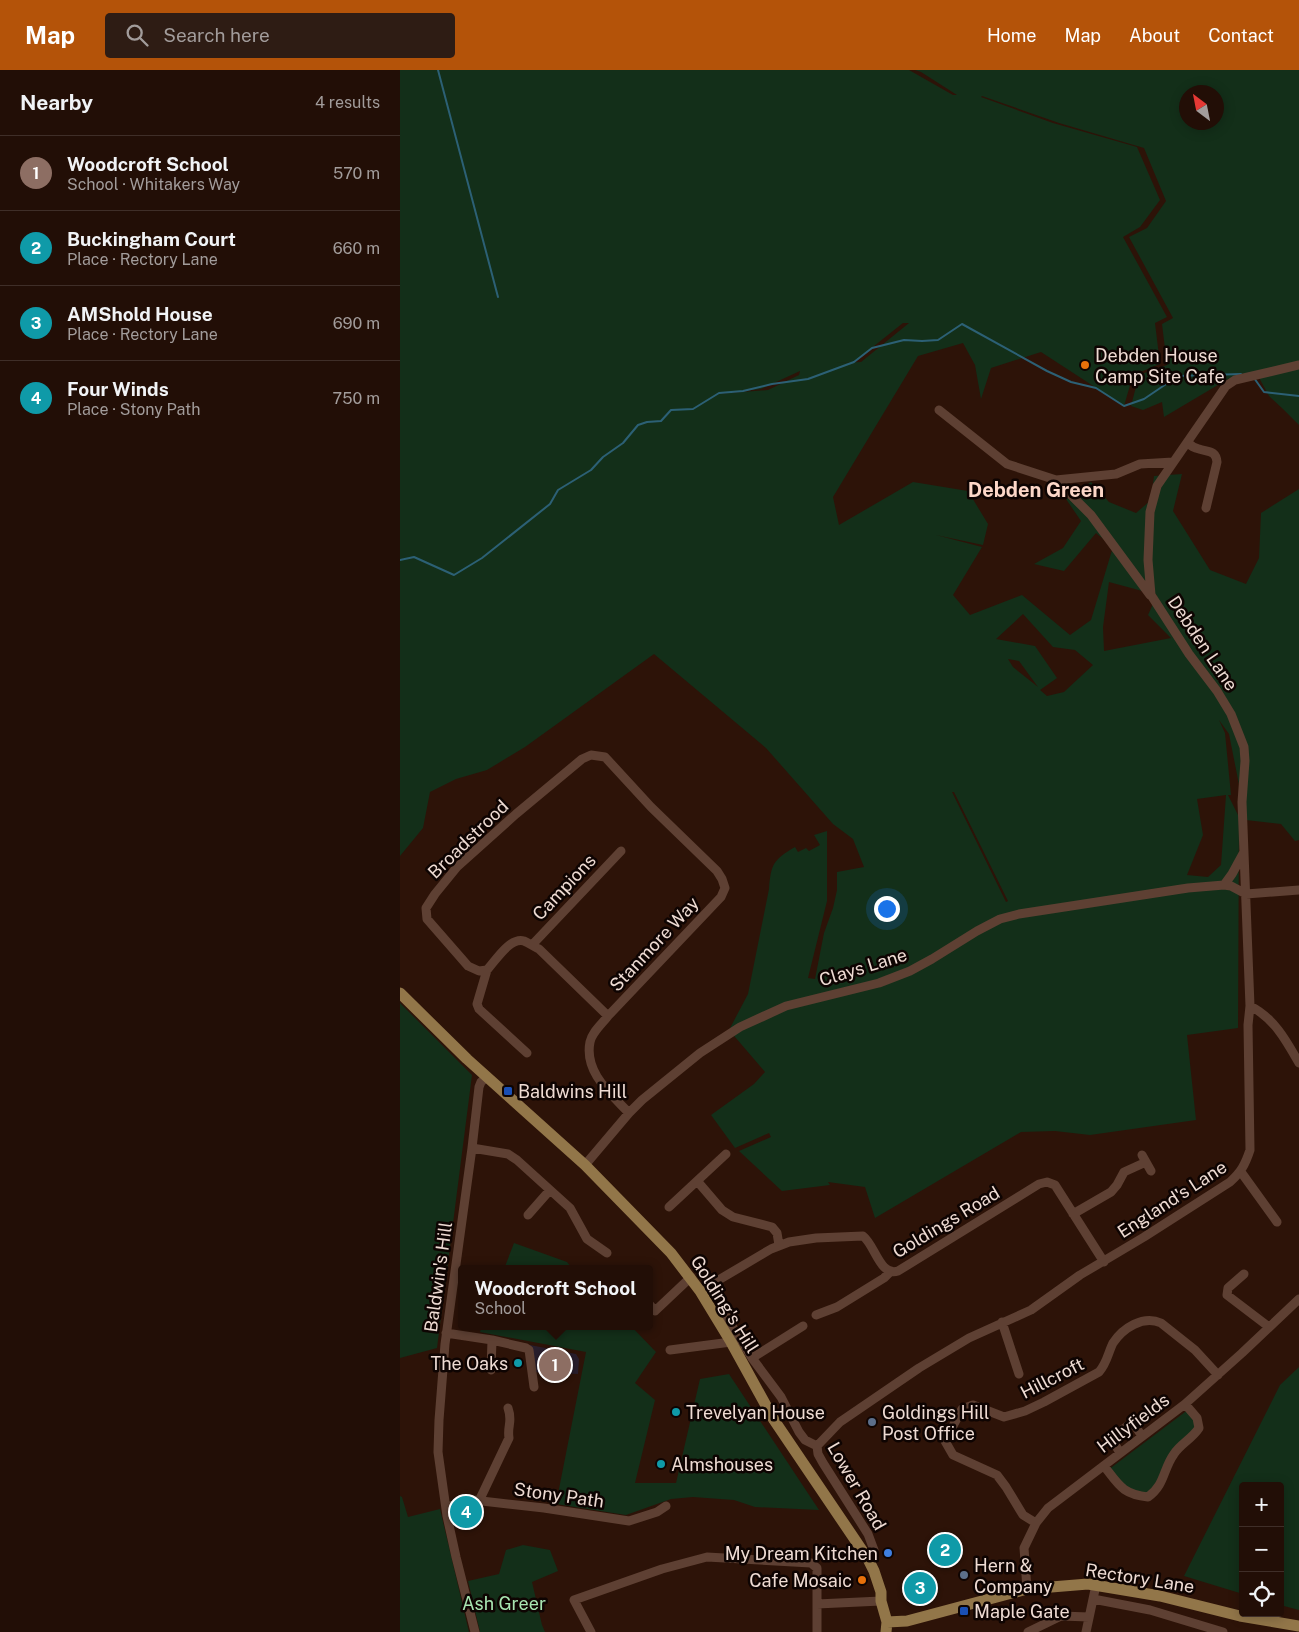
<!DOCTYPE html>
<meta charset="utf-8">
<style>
body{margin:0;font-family:"Public Sans",sans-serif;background:#2e1c14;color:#f1f3f6}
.controls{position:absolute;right:15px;bottom:15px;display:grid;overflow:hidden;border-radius:5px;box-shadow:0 2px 12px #0003}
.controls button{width:45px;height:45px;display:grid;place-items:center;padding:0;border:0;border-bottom:1px solid #3f2e28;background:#220e06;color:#f1f3f6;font:25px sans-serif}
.compass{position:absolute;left:779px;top:15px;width:45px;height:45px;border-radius:50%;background:#220e06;box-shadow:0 2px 12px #0003;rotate:328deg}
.you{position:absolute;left:486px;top:838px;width:18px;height:18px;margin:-12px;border:4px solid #fff;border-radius:50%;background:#1a73e8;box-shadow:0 0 0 8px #1a73e833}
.badge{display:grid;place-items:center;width:32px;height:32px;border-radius:50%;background:#b45309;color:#fff;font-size:16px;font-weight:700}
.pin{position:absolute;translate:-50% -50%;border:2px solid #fff;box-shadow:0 1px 5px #0006}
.popup{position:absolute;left:58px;top:1195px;width:195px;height:65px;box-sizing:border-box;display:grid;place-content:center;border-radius:5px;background:#220e06;filter:drop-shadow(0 1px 4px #0005);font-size:16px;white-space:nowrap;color:#a29c9b}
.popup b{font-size:19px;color:#f1f3f6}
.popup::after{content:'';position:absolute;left:50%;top:100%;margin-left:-10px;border:10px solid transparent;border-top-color:#220e06}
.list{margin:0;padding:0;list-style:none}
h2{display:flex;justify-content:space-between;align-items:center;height:65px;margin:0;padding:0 20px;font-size:21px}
h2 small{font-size:16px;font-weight:400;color:#a29c9b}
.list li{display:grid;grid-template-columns:32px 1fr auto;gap:15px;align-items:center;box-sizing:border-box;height:75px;padding:0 20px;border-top:1px solid #3f2e28}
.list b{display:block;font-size:19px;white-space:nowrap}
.list p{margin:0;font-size:16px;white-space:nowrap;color:#a29c9b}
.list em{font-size:16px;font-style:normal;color:#a29c9b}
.icon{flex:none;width:28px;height:28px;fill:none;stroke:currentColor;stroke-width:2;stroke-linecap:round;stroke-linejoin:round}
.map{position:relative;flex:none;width:899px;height:1562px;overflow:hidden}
header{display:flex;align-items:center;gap:30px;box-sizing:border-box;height:70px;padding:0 25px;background:#b45309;color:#fff}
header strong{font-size:24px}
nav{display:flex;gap:28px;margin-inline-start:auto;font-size:18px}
.search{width:350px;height:45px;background:#2e1c14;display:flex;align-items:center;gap:12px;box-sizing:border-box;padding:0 18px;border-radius:5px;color:#a29c9b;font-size:19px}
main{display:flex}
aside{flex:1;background:#220e06}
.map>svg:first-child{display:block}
.education{fill:#281e2c}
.green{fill:#132f19;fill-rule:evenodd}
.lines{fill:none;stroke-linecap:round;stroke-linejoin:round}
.stream{stroke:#2c6075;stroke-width:2}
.minor{stroke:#5e4033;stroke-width:9}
.major{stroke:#927649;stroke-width:11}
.food-dot{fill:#e8710a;stroke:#0e0402;stroke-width:2}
.transit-dot{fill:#1a4fb4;stroke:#0e0402;stroke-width:2}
.culture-dot{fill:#0f9aa8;stroke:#0e0402;stroke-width:2}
.service-dot{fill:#5c6f8a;stroke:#0e0402;stroke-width:2}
.shop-dot{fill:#3f7fe0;stroke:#0e0402;stroke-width:2}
.labels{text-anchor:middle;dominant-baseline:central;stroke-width:5;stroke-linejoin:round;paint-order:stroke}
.poi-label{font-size:18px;fill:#eedbd3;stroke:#0e0402;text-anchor:start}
.street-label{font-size:18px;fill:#eedbd3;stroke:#0e0402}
.park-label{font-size:18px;fill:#a8e5b1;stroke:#0e0402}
.quarter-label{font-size:20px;font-weight:bold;fill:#fdd7c8;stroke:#0e0402}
</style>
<header>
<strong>Map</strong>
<div class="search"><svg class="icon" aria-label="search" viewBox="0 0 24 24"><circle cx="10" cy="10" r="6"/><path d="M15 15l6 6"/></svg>Search here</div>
<nav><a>Home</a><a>Map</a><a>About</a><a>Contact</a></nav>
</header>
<main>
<aside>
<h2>Nearby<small>4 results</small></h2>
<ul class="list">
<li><span class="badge" style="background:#8d6e63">1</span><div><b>Woodcroft School</b><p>School · Whitakers Way</p></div><em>570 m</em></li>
<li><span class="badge" style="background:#0f9aa8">2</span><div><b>Buckingham Court</b><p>Place · Rectory Lane</p></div><em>660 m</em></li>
<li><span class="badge" style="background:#0f9aa8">3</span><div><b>AMShold House</b><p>Place · Rectory Lane</p></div><em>690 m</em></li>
<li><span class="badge" style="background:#0f9aa8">4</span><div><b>Four Winds</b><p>Place · Stony Path</p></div><em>750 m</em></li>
</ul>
</aside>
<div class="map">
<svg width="899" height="1562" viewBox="0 0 899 1562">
<rect width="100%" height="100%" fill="#2d1308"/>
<path class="education" d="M130,1275L176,1284L179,1289L178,1304L131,1302Z"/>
<path class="green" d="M0,0H509L553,25H557L521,2L515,0H899V355L883,339L869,326L857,304L828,309L764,347L762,332L743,340L731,336L739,305L767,295L762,254L773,248L729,167L747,158L766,131L744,78L659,53L582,26L581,27L653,53L737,77L760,130L740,157L723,167L767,247L755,253L760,294L733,305L724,336L641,282L591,298L581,329L575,295L563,273L518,286L433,427L439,455L513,412L568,421L588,454L583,475L536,465L582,477L553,525L570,545L622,525L670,565L691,550L713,477L696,463L664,501L634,494L663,478L681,451L666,429L691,412L709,432L736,443L751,430L754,406L782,404L773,441L810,500L846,514L859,488L861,443L899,419V770L895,771L881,754L846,750L829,664L819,650L825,663L831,725H828L839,747L838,958L787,965L796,1050L690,1065L655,1061L621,1062L475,1148L465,1117L428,1112L430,1115L382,1121L339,1081L371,1067L369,1063L335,1078L311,1045L354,1014L365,1002L329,960L348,924L369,819C371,794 373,790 395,777L398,782L406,778L409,781L420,775L414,765L427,761V831L408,908L415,909L424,863L433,838L437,820V802L464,797L453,769L433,754L366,678L254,584L125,677L87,700L56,709L30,722L23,758L0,786ZM786,22H816V52H786ZM503,253H509L461,292L435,293L454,292ZM400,301L399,305L368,320L317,324L361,319ZM709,512L757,525L748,545L771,568L704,581L703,557ZM623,544L653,577L675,580L693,595L664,622L647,626L640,620L657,608L635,576L596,569ZM608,589L619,591L638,617L613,597ZM552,722H554L608,831L606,832ZM826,725L821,795L808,807L787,805L803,765L797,729Z
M0,933L72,1005L37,1278L0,1288Z
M114,1173L167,1192L173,1199H104Z
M82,1256H231L256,1282L235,1313L255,1330L235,1413H276L300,1309L329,1304L419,1440L355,1437L334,1430L293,1427L271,1429L226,1445L156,1434L186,1282L80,1262Z
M899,1297V1540L880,1535V1416H843V1524L784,1506L880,1315Z
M789,1339L799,1358L775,1382L757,1421L733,1425L708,1400Z
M0,1426L2,1427L8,1447L40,1439L69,1562H0Z
M123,1475L150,1480L158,1501L132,1512L142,1555L145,1562H80L68,1511L99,1504L106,1480Z"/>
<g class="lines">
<path class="stream" d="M38,0L98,227
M854,308L864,322L899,326
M0,490L14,487L54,505L82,488L150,434L158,420L191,400L203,387L223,373L238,355L247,352L261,351L271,340L293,339L319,323L343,321L372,314L408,309L454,292L472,278L504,270L522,271L538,270L562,254L647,301L671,312L696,318L724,336L744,329L778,306L841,304"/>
<path class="minor" d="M539,340L607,394L656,410L716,404L740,394L773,392
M788,373C791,376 795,378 799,379C808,382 816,380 817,392L806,438
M656,410L691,445L750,525
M824,815L832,804L844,782
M132,875L221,781
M87,900L77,934L79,939L127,983
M850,936C874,948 886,970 899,993
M208,946L139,879C134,877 129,873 124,871C110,867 96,890 87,900L79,901L68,896L27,849L26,838L35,824L57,797L116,744L182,689L191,685L205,687L251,737L317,801L322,809L325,818L321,827L208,946C202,954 192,962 190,972C184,1002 210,1023 229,1043
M72,1078L108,1084L117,1090L170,1138L187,1169L207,1183
M742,1085L751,1101
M185,1095L229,1043L242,1030L300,983L340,957L386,936L479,913L510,901L532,889L577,861L600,849L619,844L788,818L824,815L831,816L846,824L899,820
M841,1102L877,1152
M298,1112L322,1140L333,1147L372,1157L377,1163L379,1175
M269,1137L326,1084
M673,1144L711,1122L717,1115L724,1102L746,1092
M128,1145L150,1120
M844,1204L828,1218L827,1225L869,1257
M300,1221L371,1179L389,1172L416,1168L463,1166C475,1175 480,1207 498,1201L639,1114L647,1112L655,1115L704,1192
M249,1234L255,1241L291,1207
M315,1245L322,1244L326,1246L352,1288L381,1327L399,1362L405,1370L417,1376L418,1384L423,1393L468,1464L474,1480L472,1487L468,1489
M416,1245L437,1237L484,1208L490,1202
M602,1252L619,1304
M46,1263L92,1270L126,1278L129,1280L134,1317
M270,1280L331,1272
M352,1288L403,1256
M91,1300L92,1270
M417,1376L440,1352L519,1298L569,1268L631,1240L680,1205L744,1167L830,1112C841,1102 845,1095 850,1080L848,955L850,936L842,732L845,691L844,677L831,644L817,621L789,584L751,525L748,490L750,442L757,416L826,316L835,310L899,295
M720,1383L713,1371L715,1365L729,1355L735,1356L742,1366
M704,1396C719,1415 722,1424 748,1427C765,1415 763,1399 774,1384C780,1374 792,1369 799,1358L797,1348L785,1334
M79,1431L109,1368C107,1355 113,1352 108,1338
M46,1437L73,1430L144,1438L229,1451L257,1442L266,1436
M636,1453L623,1445L606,1417L597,1405L553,1385L545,1371L562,1339L573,1335L604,1347L625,1341L644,1332L699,1302C707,1293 708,1283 713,1273C723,1258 743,1245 761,1253L795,1280L818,1305
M627,1519L624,1478L636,1453L648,1438L785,1334L842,1283L899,1229
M693,1529L750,1540L823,1562
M75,1562L56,1487L47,1446L38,1382L39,1350L45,1274L72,1078L79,1017L81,1012L87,1007
M191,1562L174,1530L262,1499L307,1487L411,1493L417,1498V1534
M417,1562V1534L481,1531
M628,1562L661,1546L689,1547
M686,1562L696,1515"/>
<path class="major" d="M0,923L67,989L185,1095L271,1183L300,1221L331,1272L374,1350L468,1489L474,1501L481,1522V1531L487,1552L486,1562
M487,1552L507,1551L627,1519L688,1514L760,1526L840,1546L899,1556"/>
</g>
<g class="food-dot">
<circle cx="685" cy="295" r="5"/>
<circle cx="462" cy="1510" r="5"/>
</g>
<g class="transit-dot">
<rect x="103" y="1016" width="10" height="10" rx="2.5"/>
<rect x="559" y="1536" width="10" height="10" rx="2.5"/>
</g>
<g class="culture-dot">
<circle cx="118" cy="1293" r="5"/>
<circle cx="276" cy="1342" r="5"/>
<circle cx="261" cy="1394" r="5"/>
</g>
<g class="service-dot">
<circle cx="472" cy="1352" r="5"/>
<circle cx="564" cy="1505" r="5"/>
</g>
<circle class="shop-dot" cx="488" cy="1483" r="5"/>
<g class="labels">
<g class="poi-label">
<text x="695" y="285">Debden House<tspan x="695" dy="21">Camp Site Cafe</tspan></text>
<text x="118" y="1021">Baldwins Hill</text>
<text x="108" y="1293" text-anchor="end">The Oaks</text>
<text x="286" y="1342">Trevelyan House</text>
<text x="482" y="1342">Goldings Hill<tspan x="482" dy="21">Post Office</tspan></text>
<text x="271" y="1394">Almshouses</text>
<text x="478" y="1483" text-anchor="end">My Dream Kitchen</text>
<text x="574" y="1495">Hern &amp;<tspan x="574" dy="21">Company</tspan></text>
<text x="452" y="1510" text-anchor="end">Cafe Mosaic</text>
<text x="574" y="1541">Maple Gate</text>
</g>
<g class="street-label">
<text transform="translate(803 573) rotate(56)">Debden Lane</text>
<text transform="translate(68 769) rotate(-44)">Broadstrood</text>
<text transform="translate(164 817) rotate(-47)">Campions</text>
<text transform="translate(254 874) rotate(-47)">Stanmore Way</text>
<text transform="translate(463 897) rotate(-17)">Clays Lane</text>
<text transform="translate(772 1129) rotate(-33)">England's Lane</text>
<text transform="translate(546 1152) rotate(-31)">Goldings Road</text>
<text transform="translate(38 1207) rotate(-82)">Baldwin's Hill</text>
<text transform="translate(325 1234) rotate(58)">Golding's Hill</text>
<text transform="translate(652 1308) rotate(-27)">Hillcroft</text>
<text transform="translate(733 1353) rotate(-37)">Hillyfields</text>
<text transform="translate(457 1416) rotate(60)">Lower Road</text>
<text transform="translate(159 1425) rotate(8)">Stony Path</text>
<text transform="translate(740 1508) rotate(9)">Rectory Lane</text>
</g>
<g class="park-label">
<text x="104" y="1533">Ash Greer</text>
</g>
<g class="quarter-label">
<text x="636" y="420">Debden Green</text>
</g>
</g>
</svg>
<div class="controls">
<button>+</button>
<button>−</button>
<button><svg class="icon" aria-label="locate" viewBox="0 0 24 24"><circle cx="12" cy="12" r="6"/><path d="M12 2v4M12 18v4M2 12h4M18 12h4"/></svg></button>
</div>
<svg class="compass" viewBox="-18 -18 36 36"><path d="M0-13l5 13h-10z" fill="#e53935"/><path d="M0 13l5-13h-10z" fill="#a29c9b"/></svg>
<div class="you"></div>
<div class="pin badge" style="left:155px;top:1295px;background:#8d6e63">1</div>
<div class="popup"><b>Woodcroft School</b>School</div>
<div class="pin badge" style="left:545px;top:1480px;background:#0f9aa8">2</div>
<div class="pin badge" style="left:520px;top:1518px;background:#0f9aa8">3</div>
<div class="pin badge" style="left:66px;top:1442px;background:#0f9aa8">4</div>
</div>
</main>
